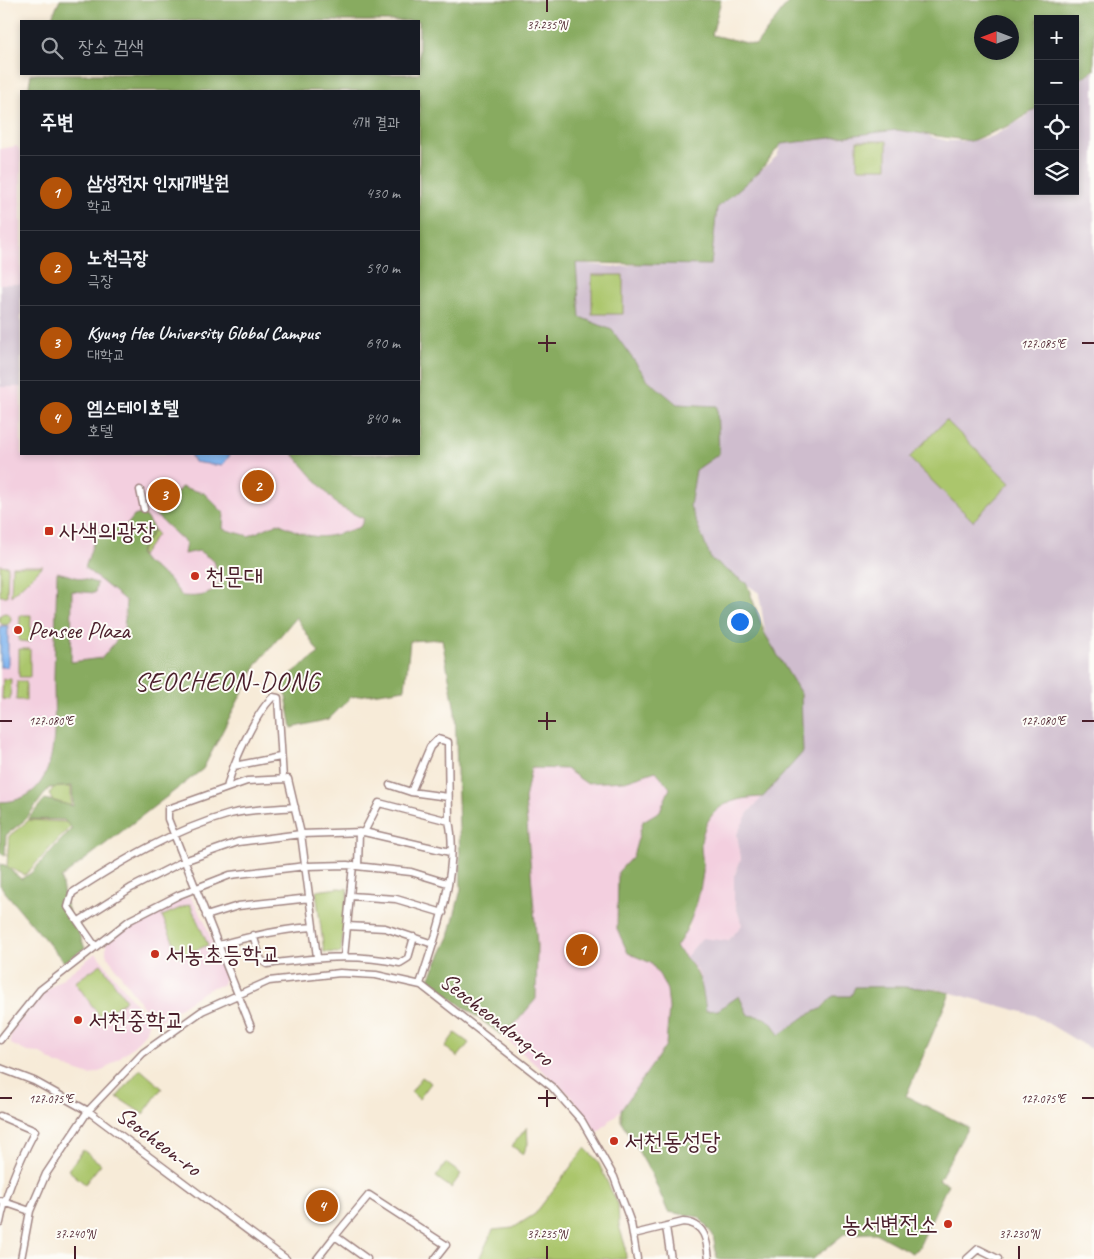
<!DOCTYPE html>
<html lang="ko">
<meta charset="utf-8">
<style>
body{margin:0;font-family:Caveat,"Poor Story",sans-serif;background:#20242c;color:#f1f3f6}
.controls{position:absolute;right:15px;top:15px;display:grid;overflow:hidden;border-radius:0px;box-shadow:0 2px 8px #0003}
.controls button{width:45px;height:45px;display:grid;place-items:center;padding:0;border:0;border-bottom:1px solid #363941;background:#171b24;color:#f1f3f6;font:25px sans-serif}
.compass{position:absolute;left:974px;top:15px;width:45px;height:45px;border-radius:50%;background:#171b24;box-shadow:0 2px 8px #0003;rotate:270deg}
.you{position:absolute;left:739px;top:621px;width:18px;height:18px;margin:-12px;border:4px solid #fff;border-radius:50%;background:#1a73e8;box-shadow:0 0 0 8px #1a73e833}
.badge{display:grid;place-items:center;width:32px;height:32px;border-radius:50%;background:#b45309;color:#fff;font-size:16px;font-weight:700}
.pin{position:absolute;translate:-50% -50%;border:2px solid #fff;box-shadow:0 1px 5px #0006}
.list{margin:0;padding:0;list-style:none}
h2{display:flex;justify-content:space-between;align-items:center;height:65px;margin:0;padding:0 20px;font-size:21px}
h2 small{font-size:16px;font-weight:400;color:#9ea1a6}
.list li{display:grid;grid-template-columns:32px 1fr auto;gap:15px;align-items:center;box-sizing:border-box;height:75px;padding:0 20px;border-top:1px solid #363941}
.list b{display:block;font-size:19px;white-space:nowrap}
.list p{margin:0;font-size:16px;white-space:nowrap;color:#9ea1a6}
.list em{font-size:16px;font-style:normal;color:#9ea1a6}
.icon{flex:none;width:28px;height:28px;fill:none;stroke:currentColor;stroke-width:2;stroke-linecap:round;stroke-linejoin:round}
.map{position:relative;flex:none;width:1094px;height:1259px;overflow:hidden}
.search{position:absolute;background:#171b24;box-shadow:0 2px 8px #0003;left:20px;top:20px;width:400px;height:55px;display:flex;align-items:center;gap:12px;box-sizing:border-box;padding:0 18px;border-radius:0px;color:#9ea1a6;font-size:19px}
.panel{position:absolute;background:#171b24;box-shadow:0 2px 8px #0003;left:20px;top:90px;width:400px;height:365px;border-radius:0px}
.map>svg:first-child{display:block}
.built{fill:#f3cfdf}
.industrial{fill:#cfbdce}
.green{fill:#abc66c;stroke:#7a724c}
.forest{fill:#88ab60;stroke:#696546;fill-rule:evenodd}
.water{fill:#82b6ef;stroke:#666a8d}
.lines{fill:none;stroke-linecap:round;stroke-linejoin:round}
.minor-casing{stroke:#a08582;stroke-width:9}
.minor{stroke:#fff;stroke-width:6}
.ticks{fill:none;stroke:#4a1f2b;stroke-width:2}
.poi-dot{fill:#c8321e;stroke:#fdfcf7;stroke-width:2}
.labels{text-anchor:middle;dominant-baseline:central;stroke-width:4;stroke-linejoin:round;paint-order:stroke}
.poi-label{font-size:24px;fill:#4a1f2b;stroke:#fdfcf7;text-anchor:start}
.street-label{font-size:24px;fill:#4a1f2b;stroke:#fdfcf7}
.quarter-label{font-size:26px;letter-spacing:1px;fill:#4a1f2b;stroke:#fdfcf7}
.ticks-label{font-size:12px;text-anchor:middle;fill:#4a1f2b;stroke:#fdfcf7;stroke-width:4;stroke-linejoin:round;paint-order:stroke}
</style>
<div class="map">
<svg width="1094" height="1259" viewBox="0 0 1094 1259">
<rect width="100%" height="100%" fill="#fdfcf7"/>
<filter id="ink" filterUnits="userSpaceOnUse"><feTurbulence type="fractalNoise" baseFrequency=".02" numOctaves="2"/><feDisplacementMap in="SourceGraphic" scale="10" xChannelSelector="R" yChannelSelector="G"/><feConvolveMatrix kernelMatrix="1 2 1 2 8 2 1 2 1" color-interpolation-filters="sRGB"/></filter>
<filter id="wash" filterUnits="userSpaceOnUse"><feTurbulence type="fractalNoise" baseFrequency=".0096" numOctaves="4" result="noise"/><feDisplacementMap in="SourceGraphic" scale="20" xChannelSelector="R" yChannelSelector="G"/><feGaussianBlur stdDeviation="1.12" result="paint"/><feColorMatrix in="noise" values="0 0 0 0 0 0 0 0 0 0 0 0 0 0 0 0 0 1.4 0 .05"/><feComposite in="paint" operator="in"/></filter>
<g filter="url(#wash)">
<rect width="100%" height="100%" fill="#f7ebd8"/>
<path class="built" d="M17,146L21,153V454H295L392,527L50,775L0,835V149Z
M531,768L566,769L586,783L625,781L656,771L670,788L660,811L643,821L633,856L618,872L617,929L628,953L689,929L703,871L701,838L713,812L737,798L763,797L751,810L737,834L741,859L734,877V900L742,925L728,941L679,1026L621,1110L596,1134L572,1097L504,1037L536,998L537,946L525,799Z
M190,896L204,920L225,977L223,985L213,987L199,995L155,1024L106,954V943L155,909Z
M96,953L149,1021L145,1033L135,1045L104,1070L90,1075L57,1064L40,1053L27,1052L11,1044L10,1036L17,1023L43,993Z"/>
<path class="industrial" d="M1094,71V1051L1034,1015L937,989L855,987L851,996L825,1003L821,1009L807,1015L779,1035L764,1017L706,1011L701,979L697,969L686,957L702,938L728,941L742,925L734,900V877L741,859L737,834L748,813L803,752L767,644L759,593L711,559L690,505L696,470L677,404L582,323L573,302L576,263L617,267L647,263L711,264L717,208L777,156L781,144L910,125L931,137L948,141H971L993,136L1023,119L1038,107V191H1075V82Z
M0,284H21V387H0Z"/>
<path class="green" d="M857,141H887V168H857Z
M592,275H623V314H592Z
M946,420L1010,483L973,521L909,458Z
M154,530L157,534L142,556L140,553Z
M0,565L8,566L7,596H0Z
M12,566H43L11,596Z
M-1 619a6 6 0 1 1 12 0a6 6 0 1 1-12 0Z
M20,615H31L30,642L19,641Z
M19,649H30V677H19Z
M3,679H11L10,700L2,699Z
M17,681H26V700H16Z
M54,787H71V806L52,800L49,794Z
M29,820L65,822L71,826L25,875L7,867L9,836Z
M338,888L348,889L341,953L324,952L316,891Z
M190,904L208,945L180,957L162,916Z
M101,964L126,1000L101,1018L75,982Z
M455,1033L469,1043L458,1057L445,1047Z
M140,1069L162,1088L143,1114L117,1097Z
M422,1077L431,1083L419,1099L411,1092Z
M527,1127L528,1144L523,1154L512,1146Z
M585,1148L597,1160L618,1205L619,1226L625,1245L626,1259H479L493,1230L513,1228L535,1214Z
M83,1150L101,1164L85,1184L68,1170Z
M446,1163L461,1174L451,1188L436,1177Z"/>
<path class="forest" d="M60,0H721L712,35L756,45L790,0H1094V70L1075,82V19H1038V107L1013,124L971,141L897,130L781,144L760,171L717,208L711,265L576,263L580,317L612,330L648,380L677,404L717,406L719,454L696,470L690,506L711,559L747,584L765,634L801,694L803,752L763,797C733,798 710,804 702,837C699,848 704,861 703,872C700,898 691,926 676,947C700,972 701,977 706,1011L718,1010L739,996L748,1015C766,1017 770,1018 779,1035L807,1015L821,1009L833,996H851L855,987C887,987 919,985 950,993L906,1096L968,1127L939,1180L948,1184L918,1249L912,1253L875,1233L844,1234L813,1259H717L713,1235L699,1217L668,1212L652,1175L621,1121V1110L666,1045L669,1008L667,990L660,976L651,963L628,953L617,929L618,872L633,856L643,821L660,811L670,788L656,771L625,781L586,783L566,769L531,768L525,799L537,946L536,999L504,1037L428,981L449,937L461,889L455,711L442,639L410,641L405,689L351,697L329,719L292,728L283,680L319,653L296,617L257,664L203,769L61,878L65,902L85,948L64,962L5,892L0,885V864L5,865L21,879L31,873L72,828L64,820L28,819L45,799L73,806L72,786L49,788L25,820L6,835L5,856L0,853V802C66,801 53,719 54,675C55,641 56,606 57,572L97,583L95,593L72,591L71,662L102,658L124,631L126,601L85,568L96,534L127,525L134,516L143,513L154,529L139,553L143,560L168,578L182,596C198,597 213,597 220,581L214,561L199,551L184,554L186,543L150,510L162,498L172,500L181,487L204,493L224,513L223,529L249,536L278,523C316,541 321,540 360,527L364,519L338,506L293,454H419V91H28L31,74H419V21H50ZM982,22H1012V52H982Z"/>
<path class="water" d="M190,454H230V455L222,466L194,462Z
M0,626H8V667H0Z"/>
</g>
<g filter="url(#ink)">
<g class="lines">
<defs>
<path id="minor" d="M140,490L144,509
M234,766L280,757
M390,785L411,792L448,797
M227,788C232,765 256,712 273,697L278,698L283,779
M411,792L430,747L438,739L448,742L449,821
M364,832L379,803L449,821C460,869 435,939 420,984
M358,866L359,832
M350,896L396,899L443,913
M206,916L238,906L310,898
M79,921L131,888L184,861L238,842L301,834L364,832L450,852
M347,926L385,928L433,944
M253,935L261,960L267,964C314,958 354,953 400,963L408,958L414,937
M219,945C251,936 280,929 313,927
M95,946L68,907L72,893C121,861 173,830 230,814C250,809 275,809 295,807
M344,957L353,865
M251,1027L168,819V809L247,781L288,779L301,834L317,957
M0,1040L40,990L130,920L179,895L230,875L306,866L347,865L411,872L447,883
M0,1068L34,1081L88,1111L286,1259
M0,1116L35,1131C19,1161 6,1190 0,1223
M1,1201L30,1211
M666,1227L671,1259
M634,1234L683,1222C705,1223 707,1240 709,1259
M21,1259L30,1211L46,1174L88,1111L143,1053L202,1011L269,981L340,973L376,975L421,985L552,1087L582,1121L614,1177L631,1223L637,1259
M317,1259L335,1236
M367,1259L335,1236L369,1195L446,1245L435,1259
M967,1259L978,1249L998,1259"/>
</defs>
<use href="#minor" class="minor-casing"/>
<use href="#minor" class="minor"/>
</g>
</g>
<path class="ticks" d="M547,0V12M547,335V352M538,343H556M1082,343H1094M547,712V730M0,721H12M538,721H556M1082,721H1094M547,1090V1107M0,1098H12M538,1098H556M1082,1098H1094M75,1246V1259M547,1246V1259M1019,1246V1259"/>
<g class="poi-dot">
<rect x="44" y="526" width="10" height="10" rx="2.5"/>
<circle cx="195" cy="576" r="5"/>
<circle cx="18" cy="630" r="5"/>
<circle cx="155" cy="954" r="5"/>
<circle cx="78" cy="1020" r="5"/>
<circle cx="614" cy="1141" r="5"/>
<circle cx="948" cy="1224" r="5"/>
</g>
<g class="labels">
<g class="poi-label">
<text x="59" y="531">사색의광장</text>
<text x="205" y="576">천문대</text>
<text x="28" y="630">Pensee Plaza</text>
<text x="165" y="954">서농초등학교</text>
<text x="88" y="1020">서천중학교</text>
<text x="624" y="1141">서천동성당</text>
<text x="938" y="1224" text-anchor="end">농서변전소</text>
</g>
<g class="street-label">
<text transform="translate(497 1019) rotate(38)">Seocheondong-ro</text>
<text transform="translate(159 1141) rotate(37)">Seocheon-ro</text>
</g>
<g class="quarter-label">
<text x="227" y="681">SEOCHEON-DONG</text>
</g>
</g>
<g class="ticks-label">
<text x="547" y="29">37.235°N</text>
<text x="1043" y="348">127.085°E</text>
<text x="1043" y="725">127.080°E</text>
<text x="51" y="725">127.080°E</text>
<text x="1043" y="1103">127.075°E</text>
<text x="51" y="1103">127.075°E</text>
<text x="75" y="1238">37.240°N</text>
<text x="547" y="1238">37.235°N</text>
<text x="1019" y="1238">37.230°N</text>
</g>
</svg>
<div class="controls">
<button>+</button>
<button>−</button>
<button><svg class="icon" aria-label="locate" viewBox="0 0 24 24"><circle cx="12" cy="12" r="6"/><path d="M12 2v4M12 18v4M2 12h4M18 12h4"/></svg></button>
<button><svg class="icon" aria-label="layers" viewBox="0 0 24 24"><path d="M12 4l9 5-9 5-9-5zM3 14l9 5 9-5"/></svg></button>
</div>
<svg class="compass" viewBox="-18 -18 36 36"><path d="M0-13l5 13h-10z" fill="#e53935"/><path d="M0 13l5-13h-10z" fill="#9ea1a6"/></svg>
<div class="you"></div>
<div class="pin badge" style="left:582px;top:950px">1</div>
<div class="pin badge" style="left:258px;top:486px">2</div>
<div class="pin badge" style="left:164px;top:495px">3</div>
<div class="pin badge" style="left:322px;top:1206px">4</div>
<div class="search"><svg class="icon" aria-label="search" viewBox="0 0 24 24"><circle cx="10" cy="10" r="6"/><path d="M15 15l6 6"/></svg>장소 검색</div>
<section class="panel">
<h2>주변<small>4개 결과</small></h2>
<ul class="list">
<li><span class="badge">1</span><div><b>삼성전자 인재개발원</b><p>학교</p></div><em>430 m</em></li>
<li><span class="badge">2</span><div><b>노천극장</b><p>극장</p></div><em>590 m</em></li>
<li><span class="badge">3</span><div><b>Kyung Hee University Global Campus</b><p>대학교</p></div><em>690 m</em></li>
<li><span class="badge">4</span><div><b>엠스테이호텔</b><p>호텔</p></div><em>840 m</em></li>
</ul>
</section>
</div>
